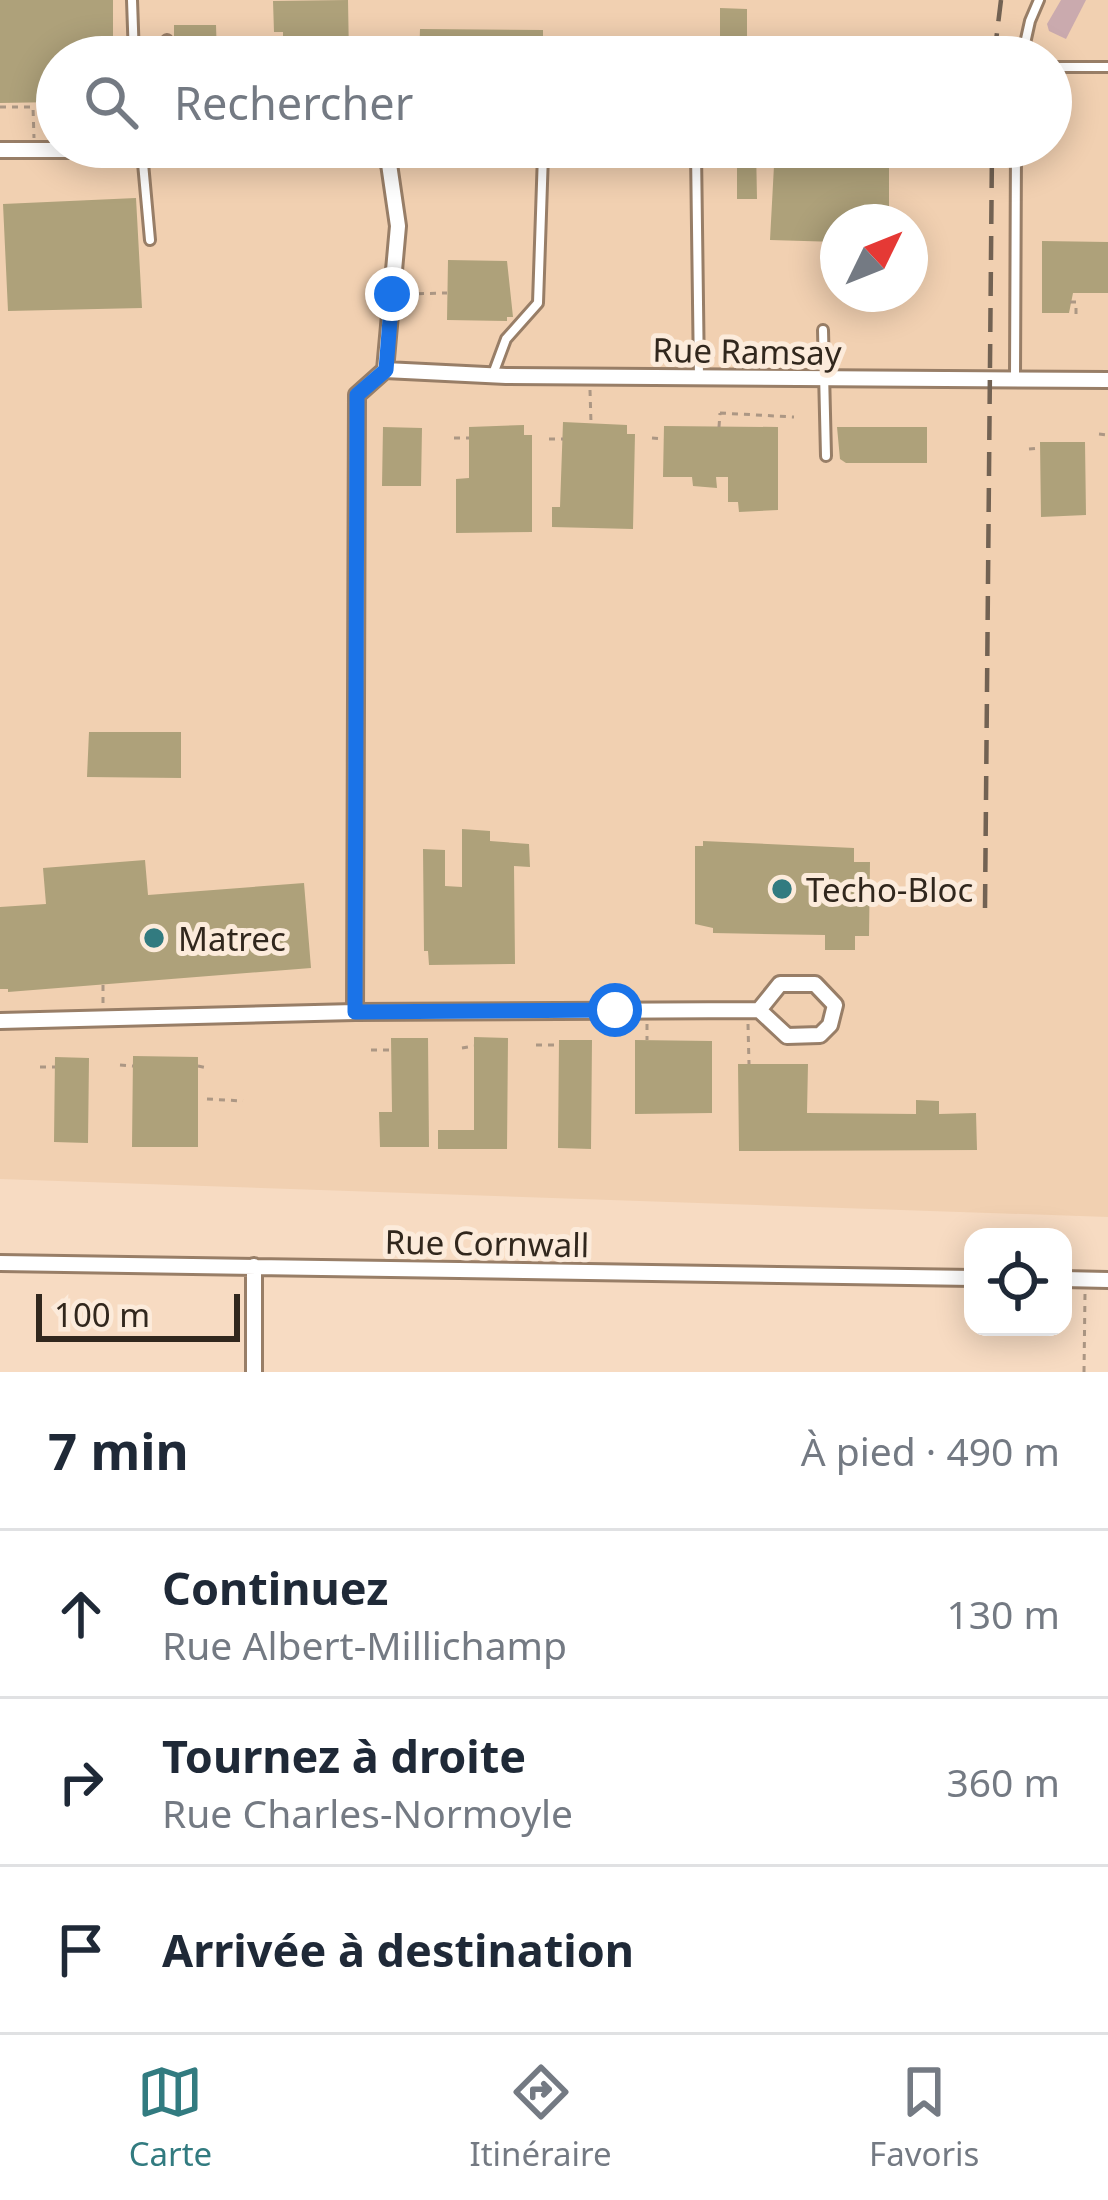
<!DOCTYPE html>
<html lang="fr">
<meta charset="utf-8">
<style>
body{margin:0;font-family:"Noto Sans",sans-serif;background:#f2f2f3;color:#1f2937}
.controls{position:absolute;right:36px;bottom:36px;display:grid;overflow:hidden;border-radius:24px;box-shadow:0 6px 30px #0003}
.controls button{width:108px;height:108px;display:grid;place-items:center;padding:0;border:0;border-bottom:3px solid #e0e1e3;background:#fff;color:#1f2937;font:60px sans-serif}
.compass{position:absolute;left:820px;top:204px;width:108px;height:108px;border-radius:50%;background:#fff;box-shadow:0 6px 30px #0003;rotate:47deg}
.scale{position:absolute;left:36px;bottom:30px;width:204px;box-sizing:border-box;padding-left:12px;border:6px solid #31271d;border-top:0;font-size:33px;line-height:42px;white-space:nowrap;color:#31271d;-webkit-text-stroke:9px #fcebdb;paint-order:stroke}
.stop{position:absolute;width:36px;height:36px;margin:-27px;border:9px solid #1a73e8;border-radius:50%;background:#fff}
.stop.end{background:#1a73e8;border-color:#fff;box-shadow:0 3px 12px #0008}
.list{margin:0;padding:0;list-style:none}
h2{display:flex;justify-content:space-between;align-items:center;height:156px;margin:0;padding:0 48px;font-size:51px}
h2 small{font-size:39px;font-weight:400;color:#747a83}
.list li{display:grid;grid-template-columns:78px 1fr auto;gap:36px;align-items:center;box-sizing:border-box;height:168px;padding:0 48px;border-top:3px solid #e0e1e3}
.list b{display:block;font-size:45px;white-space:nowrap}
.list p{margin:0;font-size:39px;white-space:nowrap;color:#747a83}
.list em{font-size:39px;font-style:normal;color:#747a83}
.icon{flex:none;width:66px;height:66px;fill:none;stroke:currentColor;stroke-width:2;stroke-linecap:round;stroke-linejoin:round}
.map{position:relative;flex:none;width:1108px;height:1372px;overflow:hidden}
.search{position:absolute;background:#fff;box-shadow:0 6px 30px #0003;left:36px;right:36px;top:36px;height:132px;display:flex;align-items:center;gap:30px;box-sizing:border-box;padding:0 42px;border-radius:66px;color:#747a83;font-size:45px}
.sheet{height:660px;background:#fff}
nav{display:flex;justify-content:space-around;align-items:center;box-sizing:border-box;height:168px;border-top:3px solid #e0e1e3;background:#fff;font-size:33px;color:#747a83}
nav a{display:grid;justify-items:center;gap:6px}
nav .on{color:#327b80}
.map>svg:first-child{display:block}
.built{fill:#f1d0b1;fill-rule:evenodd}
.green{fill:#caaaae}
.building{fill:#aea17a}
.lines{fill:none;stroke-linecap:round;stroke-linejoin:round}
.service-casing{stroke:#987e67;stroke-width:14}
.minor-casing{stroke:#987e67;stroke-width:20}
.path{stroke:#ac9784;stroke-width:3;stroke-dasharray:6 6;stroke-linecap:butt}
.service{stroke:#fff;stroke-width:8}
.minor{stroke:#fff;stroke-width:14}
.rail{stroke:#726253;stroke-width:4.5;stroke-dasharray:24 12;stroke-linecap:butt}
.route{stroke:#1a73e8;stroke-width:15}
.poi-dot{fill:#327b80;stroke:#fcebdb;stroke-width:4.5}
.labels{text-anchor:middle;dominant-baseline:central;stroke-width:10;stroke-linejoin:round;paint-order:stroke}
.street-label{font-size:33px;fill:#31271d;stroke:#fcebdb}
.poi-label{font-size:33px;fill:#31271d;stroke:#fcebdb;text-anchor:start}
</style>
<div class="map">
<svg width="1108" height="1372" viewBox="0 0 1108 1372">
<rect width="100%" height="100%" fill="#f7dbc2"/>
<path class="built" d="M0,0H1108V1217L0,1179ZM57,57H1051V147H57ZM838,222H910V294H838Z"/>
<path class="green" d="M1061,0H1086L1066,39L1049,31L1047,24Z"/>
<path class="building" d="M0,0H113V57H57V102L0,103Z
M348,0L349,57H283V32H274L273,1Z
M720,8L747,9V57H720Z
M174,25H216L217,57H174Z
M420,29L543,30V57H419Z
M737,147H756L757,199H737Z
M775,147H889V222H838V242L770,240Z
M136,198L142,308L8,311L3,204Z
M1042,241L1108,242V293H1073L1069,313H1042Z
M448,260L507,261L513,317H507V321L447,320Z
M563,422L627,425V434H635L633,529L552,527V507H560Z
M524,425V435H532V532L456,533V479L469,478V427Z
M664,426L778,427V510L739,512L738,502H728V477H716L717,488L693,486L692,477H663Z
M383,427L422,428L421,486H382Z
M837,427H927V463H846L840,459Z
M1040,442H1085L1086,515L1041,517Z
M89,732H181V778L87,777Z
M462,829L490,831V841L529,844L530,867L514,866L515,964L429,965L428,951H424L423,849L445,850V886L462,887Z
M703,841L854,848V862H870L869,936H855V950H825V935L713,933V928L695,924V846H703Z
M145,860L148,895L304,883L311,968L8,992V989H0V907L46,904L43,868Z
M474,1037L508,1038L507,1149H438V1130H474Z
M391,1038H428L429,1147H380L379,1112H392Z
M559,1040H592L591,1149L558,1148Z
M635,1040L712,1041V1113L635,1114Z
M133,1056L198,1057V1147H132Z
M55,1057L89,1058L88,1143L54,1142Z
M738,1064H808L807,1113L916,1114V1100L939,1101V1114L976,1113L977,1150L739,1151Z"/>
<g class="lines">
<defs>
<path id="service" d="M132,0L134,57
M167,40L168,57
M1022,57L1030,21L1039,0
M1051,67H1108
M142,152L150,240
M823,330L826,456
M493,374L506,339L538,303L543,154L696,152L699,377
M1015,378L1016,147"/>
<path id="minor" d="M0,150H375L389,164L398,226L385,370L357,395L355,1012
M385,370L506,376L1108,380
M0,1021L355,1012L759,1010L787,1036L820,1035L830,1025L835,1005L815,984H780L759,1010
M0,1263L973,1278
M254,1266V1372
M1063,1279L1108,1280"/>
</defs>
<use href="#service" class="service-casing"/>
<use href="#minor" class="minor-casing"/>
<path class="path" d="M0,107H33L34,138
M406,294L447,293
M1070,302H1076V318
M590,390L591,423
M720,413L794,417
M719,427L720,413
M1099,434L1108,435
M454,438H469
M652,438L664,439
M549,439H563
M1029,449L1040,448
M103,985V1004
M647,1024V1040
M748,1024L749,1064
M536,1045H559
M462,1048L474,1046
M371,1050H391
M120,1065L133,1066
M198,1066L208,1068
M40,1067H55
M207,1099L243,1101
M1084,1372L1085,1293"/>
<use href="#service" class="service"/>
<use href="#minor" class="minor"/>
<path class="rail" d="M994,57L1001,0
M985,908L992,147"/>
</g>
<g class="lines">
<path class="route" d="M392,294L386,370L357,395L355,1012L615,1010"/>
</g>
<g class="poi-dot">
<circle cx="782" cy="889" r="12"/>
<circle cx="154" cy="938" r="12"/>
</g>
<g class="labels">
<g class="street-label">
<text transform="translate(747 351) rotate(1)">Rue Ramsay</text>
<text transform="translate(487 1243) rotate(1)">Rue Cornwall</text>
</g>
<g class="poi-label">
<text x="806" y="889">Techo-Bloc</text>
<text x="178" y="938">Matrec</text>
</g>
</g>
</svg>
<div class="controls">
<button><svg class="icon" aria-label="locate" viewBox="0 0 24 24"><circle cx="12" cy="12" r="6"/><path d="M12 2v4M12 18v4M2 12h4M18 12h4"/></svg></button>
</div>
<svg class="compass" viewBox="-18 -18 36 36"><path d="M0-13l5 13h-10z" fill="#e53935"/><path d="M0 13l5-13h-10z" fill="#747a83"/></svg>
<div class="scale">100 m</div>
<div class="stop" style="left:615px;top:1010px"></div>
<div class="stop end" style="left:392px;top:294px"></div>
<div class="search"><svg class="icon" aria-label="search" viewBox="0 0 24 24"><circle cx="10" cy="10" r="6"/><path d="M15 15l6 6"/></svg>Rechercher</div>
</div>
<section class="sheet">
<h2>7 min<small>À pied · 490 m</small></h2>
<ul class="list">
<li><svg class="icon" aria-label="ahead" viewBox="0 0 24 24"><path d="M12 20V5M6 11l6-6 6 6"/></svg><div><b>Continuez</b><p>Rue Albert-Millichamp</p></div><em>130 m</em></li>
<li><svg class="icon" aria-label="right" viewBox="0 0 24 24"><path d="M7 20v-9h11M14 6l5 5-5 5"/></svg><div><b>Tournez à droite</b><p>Rue Charles-Normoyle</p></div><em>360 m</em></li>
<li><svg class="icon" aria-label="arrive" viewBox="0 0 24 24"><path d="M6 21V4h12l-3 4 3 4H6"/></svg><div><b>Arrivée à destination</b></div></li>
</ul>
</section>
<nav>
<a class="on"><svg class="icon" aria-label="map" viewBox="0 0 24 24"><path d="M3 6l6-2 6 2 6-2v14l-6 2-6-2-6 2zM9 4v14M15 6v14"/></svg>Carte</a>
<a><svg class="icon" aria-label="directions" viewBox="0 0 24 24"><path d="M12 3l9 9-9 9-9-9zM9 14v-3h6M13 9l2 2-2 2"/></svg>Itinéraire</a>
<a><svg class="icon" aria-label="saved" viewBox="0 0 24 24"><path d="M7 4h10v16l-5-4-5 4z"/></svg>Favoris</a>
</nav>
